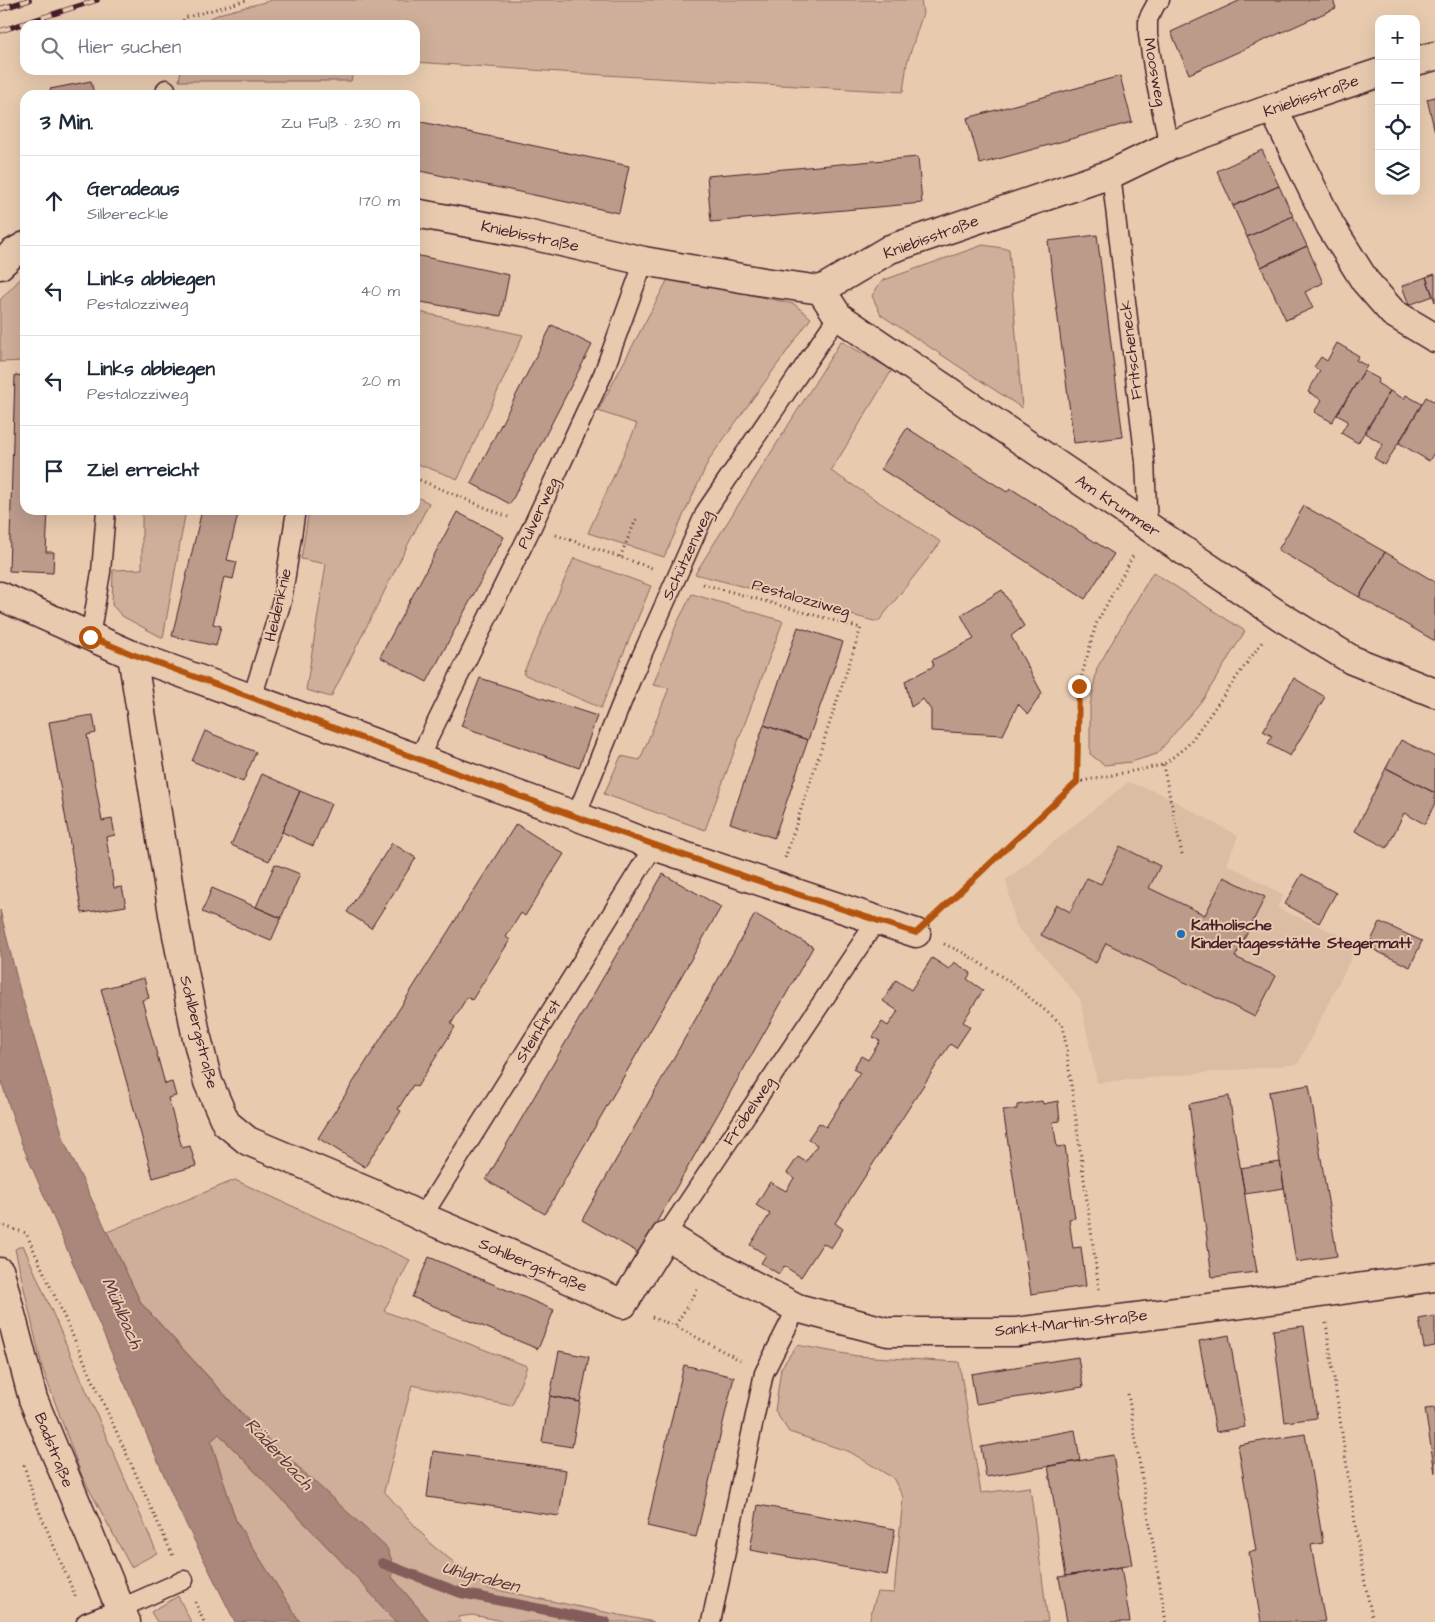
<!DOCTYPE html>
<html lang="de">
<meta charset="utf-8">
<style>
body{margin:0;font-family:"Architects Daughter",sans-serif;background:#f2f2f3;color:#1f2937}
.controls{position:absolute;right:15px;top:15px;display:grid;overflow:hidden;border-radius:10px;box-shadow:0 5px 20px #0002}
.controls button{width:45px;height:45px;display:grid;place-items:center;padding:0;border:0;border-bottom:1px solid #e0e1e3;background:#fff;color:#1f2937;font:25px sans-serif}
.stop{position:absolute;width:15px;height:15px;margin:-11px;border:4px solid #b45309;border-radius:50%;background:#fff}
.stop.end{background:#b45309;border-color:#fff;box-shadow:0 1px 5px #0008}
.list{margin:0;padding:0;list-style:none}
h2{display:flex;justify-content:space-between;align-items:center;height:65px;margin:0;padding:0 20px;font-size:21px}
h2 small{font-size:16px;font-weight:400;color:#747a83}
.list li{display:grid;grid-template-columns:32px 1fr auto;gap:15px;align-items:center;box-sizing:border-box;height:90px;padding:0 20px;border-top:1px solid #e0e1e3}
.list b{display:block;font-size:19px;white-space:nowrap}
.list p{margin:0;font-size:16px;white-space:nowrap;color:#747a83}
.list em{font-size:16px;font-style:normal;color:#747a83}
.icon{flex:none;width:28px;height:28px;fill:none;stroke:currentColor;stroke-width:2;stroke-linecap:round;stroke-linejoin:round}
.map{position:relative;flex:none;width:1435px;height:1622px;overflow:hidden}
.search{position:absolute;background:#fff;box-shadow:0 5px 20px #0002;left:20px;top:20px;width:400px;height:55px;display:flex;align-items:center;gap:12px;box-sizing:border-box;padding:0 18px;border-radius:15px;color:#747a83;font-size:19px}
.panel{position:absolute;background:#fff;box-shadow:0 5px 20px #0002;left:20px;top:90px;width:400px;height:425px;border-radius:15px}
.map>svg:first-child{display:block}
.built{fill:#dbbda4}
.green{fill:#cfaf99;stroke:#8c6762}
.water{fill:#aa877a;stroke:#845d5a}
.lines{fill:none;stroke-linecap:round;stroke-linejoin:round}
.stream{stroke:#845d5a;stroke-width:10}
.building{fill:#bc9b8b;stroke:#4a1f2b}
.service-casing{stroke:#4a1f2b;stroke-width:21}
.minor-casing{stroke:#4a1f2b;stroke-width:31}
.path{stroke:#4a1f2b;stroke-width:3;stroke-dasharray:1 4;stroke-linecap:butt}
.service{stroke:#e8cbaf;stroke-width:18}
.minor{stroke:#e8cbaf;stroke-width:28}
.rail-casing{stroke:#4a1f2b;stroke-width:5.5}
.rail{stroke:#e8cbaf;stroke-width:4;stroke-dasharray:11;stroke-linecap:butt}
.route{stroke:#b45309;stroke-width:6}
.poi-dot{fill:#1f6fb2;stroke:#e8cbaf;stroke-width:2}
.labels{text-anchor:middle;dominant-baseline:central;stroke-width:4;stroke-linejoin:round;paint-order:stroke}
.street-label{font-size:16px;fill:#4a1f2b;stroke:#e8cbaf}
.poi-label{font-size:16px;font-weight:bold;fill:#4a1f2b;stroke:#e8cbaf;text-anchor:start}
.water-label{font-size:18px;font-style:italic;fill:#5d343b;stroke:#e8cbaf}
</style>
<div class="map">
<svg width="1435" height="1622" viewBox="0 0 1435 1622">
<rect width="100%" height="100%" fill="#e8cbaf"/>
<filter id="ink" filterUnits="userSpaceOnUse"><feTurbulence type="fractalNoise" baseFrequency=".02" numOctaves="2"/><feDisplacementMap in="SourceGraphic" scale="10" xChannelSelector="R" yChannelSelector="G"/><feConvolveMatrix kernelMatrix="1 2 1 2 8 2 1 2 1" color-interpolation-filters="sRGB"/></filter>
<g filter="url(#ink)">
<path class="built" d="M1128,782L1162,794L1238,836L1227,864L1284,895L1277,908L1359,943L1298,1064L1097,1083L1080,999L1043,955L1016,926L1006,880Z"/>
<path class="green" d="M273,0H921L923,13L907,63L903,92L604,75L415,62V25H195L222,13Z
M181,70H353L351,81H179Z
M983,245L1009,249L1022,408L881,315L872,296L881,281Z
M25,274V361L0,362V300Z
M669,277L794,304L811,318L710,458L664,557L588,533L637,424L598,411Z
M415,311L523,335L458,479L415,463Z
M841,341L892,370L831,471L941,542L878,622L695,574Z
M415,496L429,503L331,697L306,690L326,564L301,559L309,510H415Z
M142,510H186L163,638L122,616L112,605L113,570L142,569Z
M574,558L651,586L601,708L523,674Z
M1153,572L1245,631L1204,698L1157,754L1131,762L1104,765L1090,754V706L1097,668Z
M692,594L783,621L705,830L604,794L621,756L640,760L669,688L653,685L677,623Z
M235,1180L410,1260L384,1311L527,1366L512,1406L412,1385L384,1491L433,1546L487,1588L654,1622H509L472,1615L458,1617L461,1622H430L392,1577L141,1303L107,1232Z
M23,1245L157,1553L131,1567L82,1476L42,1367L15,1249Z
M797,1345L857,1356L959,1362L981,1493L1030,1487L1048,1622H869L877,1592L894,1593L903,1497L893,1478L850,1452L789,1432L775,1411L781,1368Z
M219,1434L361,1582L395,1622H300L236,1521L211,1441Z
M178,1596L191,1622H157L151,1612Z"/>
<path class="water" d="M0,910L19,987L65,1143L141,1303L248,1421L387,1548L395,1568L392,1577L430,1622H395L361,1582L219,1434L211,1441L236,1521L300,1622H235L179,1510L21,1142L0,1078Z"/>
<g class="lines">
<path class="stream" d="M382,1563L461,1593L606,1622"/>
</g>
<path class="building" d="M1241,0H1333L1336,8L1189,74L1171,32Z
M1120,76L1132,122L980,164L967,118Z
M91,81L94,95H52L50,89Z
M1435,97V132L1427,99Z
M417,121L629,166L619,213L415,170V131Z
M1262,150L1279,186L1233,206L1217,171Z
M918,157L922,203L711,222L707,176Z
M1279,186L1293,216L1247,237L1233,206Z
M1293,216L1307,246L1261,267L1247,237Z
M1097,235L1123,437L1074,443L1048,241Z
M1307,246L1323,283L1305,292L1313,308L1286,320L1261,267Z
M415,255L509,275L501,316L415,301Z
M1435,274V302L1426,277Z
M1426,277L1433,296L1409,305L1402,286Z
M552,325L592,345L510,504L471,483Z
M1337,343L1359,356L1356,360L1367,366L1332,422L1314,412L1322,400L1308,392L1320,371L1314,367L1321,357L1327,361Z
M1364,371L1379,379L1377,383L1390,391L1358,443L1341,433L1348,421L1337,415Z
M15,375L25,376V510H48L46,552H54L53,573L9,571Z
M1390,391L1404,399L1406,395L1422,404L1385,465L1374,458L1383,444L1365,433Z
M1426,397L1435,402V451L1429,461L1399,443Z
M907,428L1007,492L1010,488L1114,554L1085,599L881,469Z
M1304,506L1385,552L1359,597L1278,550Z
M202,510H239L227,560L237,562L233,579L224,577L213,624L221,626L216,646L172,636Z
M457,512L504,537L427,682L380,657Z
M1385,552L1435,582V641L1359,597Z
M1002,590L1024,626L1011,636L1042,693L1028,714L1018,704L1003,735L931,731V710L923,699L911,707L905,681L934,666L932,660L974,639L961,615Z
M798,627L843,642L808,740L764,725Z
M480,678L597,716L579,768L461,726Z
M1294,678L1325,697L1290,756L1268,744L1272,736L1263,731Z
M93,715L96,733L87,735L102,821L112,819L115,835L106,837L114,888L122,887L126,906L82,913L49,722Z
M764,725L808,740L774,838L730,823Z
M205,731L256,752L243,782L192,761Z
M1401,740L1435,757V793L1386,768Z
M1386,768L1435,793V803L1425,824L1404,813L1387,848L1355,831Z
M262,774L300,791L269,861L231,845Z
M300,791L331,804L313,846L282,832Z
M516,824L564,854L525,916L521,913L506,937L510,940L472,1000L467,997L451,1024L455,1027L417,1087L413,1085L398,1109L401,1111L365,1167L318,1138Z
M392,843L416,858L371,928L347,912Z
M1120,846L1160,866L1149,888L1205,915L1224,877L1265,897L1235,957L1276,976L1255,1017L1106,943L1096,963L1041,935L1056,904L1070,912L1087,878L1101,884Z
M275,864L300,874L281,918L256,907Z
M663,874L721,907L545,1214L486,1180Z
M1302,874L1336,893L1319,923L1285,904Z
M212,888L281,918L271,941L202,912Z
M755,914L813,947L639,1253L582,1220Z
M1380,922L1422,941L1410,967L1368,947Z
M932,958L949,969L954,962L971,973L967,979L983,990L963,1022L970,1027L956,1048L950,1044L835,1223L843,1229L831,1248L823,1243L801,1277L784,1266L779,1274L761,1263L766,1255L750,1245L770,1214L756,1205L770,1182L786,1191L794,1178L787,1173L798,1157L806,1162L817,1145L808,1139L819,1123L826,1127L860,1073L853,1069L861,1056L868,1060L880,1041L873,1037L882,1022L888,1026L898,1011L883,1001L896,980L911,990Z
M144,978L149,998L142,1000L165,1084L172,1082L176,1096L168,1098L182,1148L190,1146L196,1166L153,1178L101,989Z
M1309,1085L1337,1256L1296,1262L1269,1092Z
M1229,1096L1257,1272L1212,1277L1189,1104Z
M1042,1101L1043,1104L1058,1101L1060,1121L1053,1122L1057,1147L1065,1146L1075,1218L1069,1219L1073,1248L1081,1247L1086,1286L1031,1294L1003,1110L1017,1109V1105Z
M1280,1162L1284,1188L1245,1194L1240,1168Z
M429,1257L554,1310L538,1349L412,1297Z
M1435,1316V1346L1424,1348L1419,1319Z
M1304,1326L1317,1418L1285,1422L1273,1330Z
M1229,1335L1245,1427L1216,1432L1199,1341Z
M559,1351L589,1357L580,1402L550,1396Z
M1078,1357L1083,1387L976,1404L971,1374Z
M684,1365L734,1377L696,1537L647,1526Z
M550,1396L580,1402L572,1447L542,1442Z
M1435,1408V1473L1425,1409Z
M1075,1430L1080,1461L986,1477L981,1447Z
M1305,1434L1323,1543L1311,1545L1325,1622H1261L1249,1552L1256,1551L1238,1445Z
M433,1451L566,1470L559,1516L427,1497Z
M1113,1455L1132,1565L1066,1576L1048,1466Z
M758,1505L895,1529L887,1575L750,1550Z
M1121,1567L1130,1622H1067L1059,1577Z"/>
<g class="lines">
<defs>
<path id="service" d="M1160,0L1157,2L1148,19V35L1154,74L1169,146
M165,95L166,89
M1111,174L1145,462L1148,527
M90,637L101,572L106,510
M252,698L282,601L296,510
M418,760L532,527L603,374L644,261
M576,816L633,675L706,511L838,316
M422,1217L654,846
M666,1235L877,920
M86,1622L119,1609L184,1580
M711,1622L764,1373L797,1308"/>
<path id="minor" d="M1416,61L1435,56
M1273,108L1330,225L1365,281L1393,313L1435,338
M415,213L522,233L644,261L764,282L821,290L890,249L1111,174L1169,146L1273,108L1379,73
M0,265L13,253L25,246
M821,290L838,316L1280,616L1352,660L1435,693
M0,596L132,655L576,816L654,846L916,933
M132,655L173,914L196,1034L208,1082L226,1123L248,1141L376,1195L422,1217L555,1273L623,1304L666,1235L713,1264L797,1308L888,1332H1016L1249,1303L1435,1277
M0,1272L33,1399L126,1622"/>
</defs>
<use href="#service" class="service-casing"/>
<use href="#minor" class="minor-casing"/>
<path class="path" d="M182,25L184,18L247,0
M415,478L508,517
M556,535L652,568
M620,557L637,517
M703,584L861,628L785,858
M1163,765L1182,854
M1077,782L1163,765L1188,745L1262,642
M939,911L1077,782L1079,686L1096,624L1134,554
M944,944L962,952L1012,983L1063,1025L1099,1289
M0,1225L26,1233L173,1556
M697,1290L675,1326L740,1360
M652,1317L675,1326
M1326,1323L1361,1564L1373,1622
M1128,1394L1166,1622
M24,1465L34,1499L76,1598
M195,1602L204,1622"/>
<use href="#service" class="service"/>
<use href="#minor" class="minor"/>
<defs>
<path id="rail" d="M0,9L29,0
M0,31L97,0"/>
</defs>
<use href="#rail" class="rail-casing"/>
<use href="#rail" class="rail"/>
</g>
</g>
<g class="lines" filter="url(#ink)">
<path class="route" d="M90,637L132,654C393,748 651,849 916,933L1077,782L1079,686"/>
</g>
<circle class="poi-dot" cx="1181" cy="934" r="5"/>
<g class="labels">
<g class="street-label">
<text transform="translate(1155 72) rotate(80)">Moosweg</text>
<text transform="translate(1311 96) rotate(-19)">Kniebisstraße</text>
<text transform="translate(530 236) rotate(12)">Kniebisstraße</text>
<text transform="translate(931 237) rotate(-20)">Kniebisstraße</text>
<text transform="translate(1131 350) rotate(-97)">Fritscheneck</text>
<text transform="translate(1118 506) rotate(34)">Am Krummer</text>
<text transform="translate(538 513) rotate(-65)">Pulverweg</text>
<text transform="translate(687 555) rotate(-65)">Schützenweg</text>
<text transform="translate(801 598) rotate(16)">Pestalozziweg</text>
<text transform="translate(278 605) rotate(-77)">Heidenknie</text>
<text transform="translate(538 1031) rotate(-58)">Steinfirst</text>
<text transform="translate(199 1032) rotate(76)">Sohlbergstraße</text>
<text transform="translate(749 1111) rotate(-56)">Fröbelweg</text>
<text transform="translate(533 1265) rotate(23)">Sohlbergstraße</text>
<text transform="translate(1071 1323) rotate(-6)">Sankt-Martin-Straße</text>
<text transform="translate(54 1450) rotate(68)">Badstraße</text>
</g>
<g class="poi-label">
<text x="1191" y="925">Katholische<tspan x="1191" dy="18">Kindertagesstätte Stegermatt</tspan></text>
</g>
<g class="water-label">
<text transform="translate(122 1313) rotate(66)">Mühlbach</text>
<text transform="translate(279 1454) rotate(47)">Räderbach</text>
<text transform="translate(481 1577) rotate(15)">Uhlgraben</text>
</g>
</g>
</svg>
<div class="controls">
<button>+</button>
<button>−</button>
<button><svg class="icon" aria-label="locate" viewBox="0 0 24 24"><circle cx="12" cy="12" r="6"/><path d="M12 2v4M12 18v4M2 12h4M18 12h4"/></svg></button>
<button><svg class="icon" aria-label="layers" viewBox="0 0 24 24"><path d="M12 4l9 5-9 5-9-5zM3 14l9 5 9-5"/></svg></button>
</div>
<div class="stop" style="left:90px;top:637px"></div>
<div class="stop end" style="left:1079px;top:686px"></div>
<div class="search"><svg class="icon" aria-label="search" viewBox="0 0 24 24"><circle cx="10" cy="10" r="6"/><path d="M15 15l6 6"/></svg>Hier suchen</div>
<section class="panel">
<h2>3 Min.<small>Zu Fuß · 230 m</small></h2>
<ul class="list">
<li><svg class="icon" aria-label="ahead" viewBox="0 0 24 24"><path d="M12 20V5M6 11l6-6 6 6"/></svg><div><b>Geradeaus</b><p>Silbereckle</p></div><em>170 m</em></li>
<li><svg class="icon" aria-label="left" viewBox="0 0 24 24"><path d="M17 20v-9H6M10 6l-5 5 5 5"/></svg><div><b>Links abbiegen</b><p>Pestalozziweg</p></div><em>40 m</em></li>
<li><svg class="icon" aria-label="left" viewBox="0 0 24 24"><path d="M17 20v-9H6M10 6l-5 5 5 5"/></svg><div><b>Links abbiegen</b><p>Pestalozziweg</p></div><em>20 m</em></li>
<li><svg class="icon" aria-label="arrive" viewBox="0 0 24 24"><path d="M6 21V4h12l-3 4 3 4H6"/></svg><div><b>Ziel erreicht</b></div></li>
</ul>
</section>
</div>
